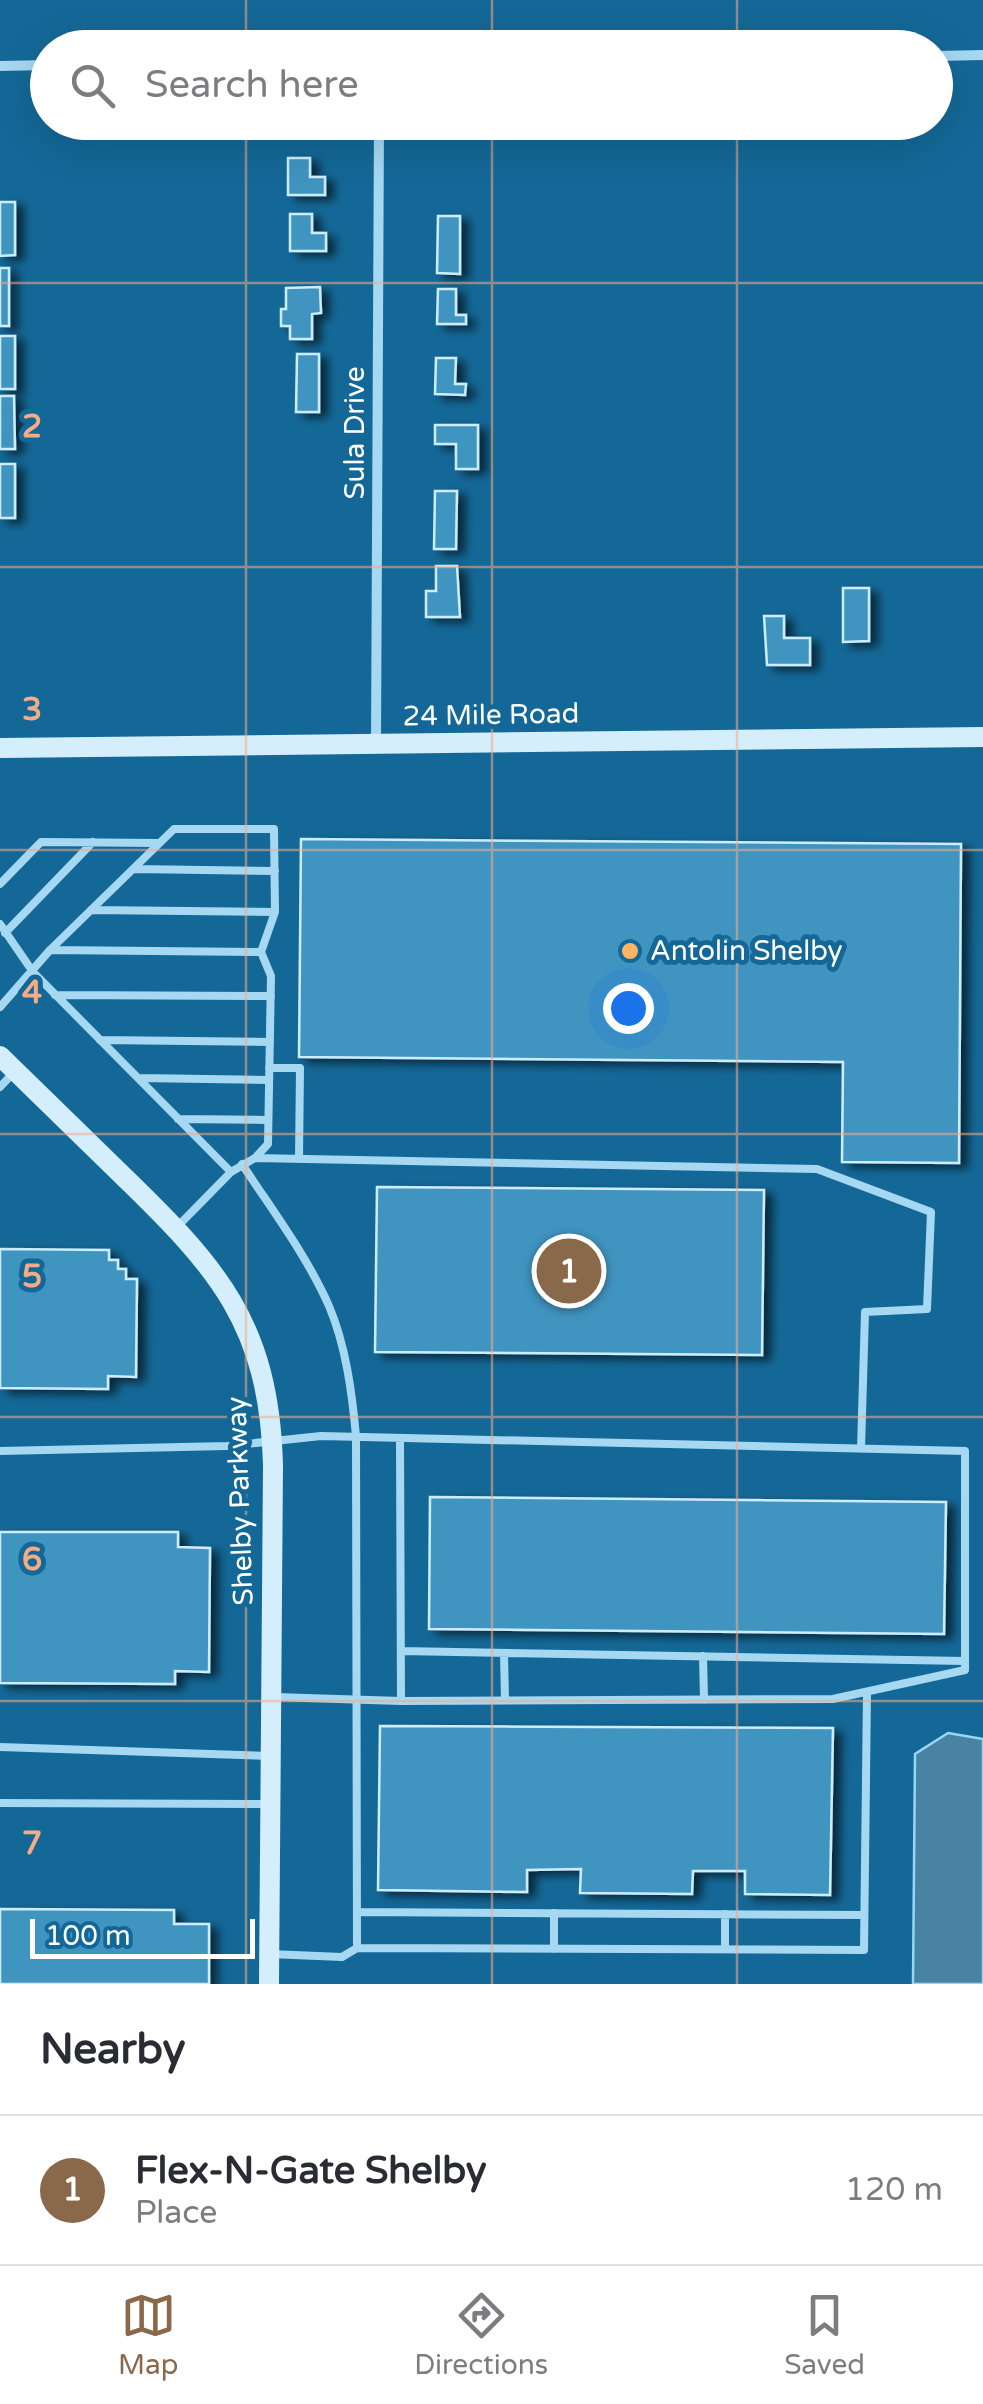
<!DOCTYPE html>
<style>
body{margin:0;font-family:"Varela Round",sans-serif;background:#f2f2f3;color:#2b2b33}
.scale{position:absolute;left:30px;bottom:25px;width:225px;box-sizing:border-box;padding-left:10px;border:5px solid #fff;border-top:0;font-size:28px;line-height:35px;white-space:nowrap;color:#fff;-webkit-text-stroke:8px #146897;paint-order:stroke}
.you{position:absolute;left:628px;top:1008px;width:35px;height:35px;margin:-25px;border:8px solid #fff;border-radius:50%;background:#1a73e8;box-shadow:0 0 0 15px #1a73e833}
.badge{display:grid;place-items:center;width:65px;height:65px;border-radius:50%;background:#8a694a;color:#fff;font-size:32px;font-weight:700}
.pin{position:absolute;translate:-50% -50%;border:5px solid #fff;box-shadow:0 2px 10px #0006}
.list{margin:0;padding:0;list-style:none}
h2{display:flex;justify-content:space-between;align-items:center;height:130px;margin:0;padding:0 40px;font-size:42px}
h2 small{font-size:32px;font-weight:400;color:#7c7c81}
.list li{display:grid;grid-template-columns:65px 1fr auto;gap:30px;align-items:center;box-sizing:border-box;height:150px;padding:0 40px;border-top:2px solid #e1e1e2}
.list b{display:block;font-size:38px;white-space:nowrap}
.list p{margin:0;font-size:32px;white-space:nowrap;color:#7c7c81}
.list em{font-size:32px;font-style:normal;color:#7c7c81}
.icon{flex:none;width:55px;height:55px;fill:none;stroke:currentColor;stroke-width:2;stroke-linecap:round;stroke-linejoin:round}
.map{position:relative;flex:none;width:983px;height:1984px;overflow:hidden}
.search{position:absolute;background:#fff;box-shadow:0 10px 40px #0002;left:30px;right:30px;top:30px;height:110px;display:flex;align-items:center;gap:25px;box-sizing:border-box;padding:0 35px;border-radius:55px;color:#7c7c81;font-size:38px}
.sheet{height:280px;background:#fff}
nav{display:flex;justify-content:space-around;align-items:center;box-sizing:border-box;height:140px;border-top:2px solid #e1e1e2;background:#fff;font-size:28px;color:#7c7c81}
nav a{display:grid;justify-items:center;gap:5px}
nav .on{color:#8a694a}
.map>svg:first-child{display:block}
.water{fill:#4883a3;stroke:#98d6f5;stroke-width:2.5}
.building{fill:#4194c0;stroke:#cdecfd;stroke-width:2.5;filter:url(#shadow)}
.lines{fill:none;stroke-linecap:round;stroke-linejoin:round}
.lane{stroke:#a6d8f2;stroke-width:8}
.street{stroke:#a6d8f2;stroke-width:10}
.secondary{stroke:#d5eefc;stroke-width:20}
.grid{fill:none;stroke:#f4ac86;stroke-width:2.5;stroke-opacity:0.55}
.poi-dot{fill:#ffb467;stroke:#146897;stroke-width:4}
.labels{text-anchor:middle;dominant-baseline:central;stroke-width:10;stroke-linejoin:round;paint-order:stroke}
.street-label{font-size:28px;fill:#fff;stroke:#146897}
.poi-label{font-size:28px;fill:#fff;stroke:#146897;text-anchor:start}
.grid-label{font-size:32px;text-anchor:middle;font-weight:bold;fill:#f4ac86;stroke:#146897;stroke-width:10;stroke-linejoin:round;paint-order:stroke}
</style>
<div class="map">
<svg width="983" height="1984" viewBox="0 0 983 1984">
<defs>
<filter id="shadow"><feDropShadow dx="8" dy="4.5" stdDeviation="5" flood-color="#0009"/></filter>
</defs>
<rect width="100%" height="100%" fill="#146897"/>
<path class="water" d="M948,1733L983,1739V1984H913L915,1754Z"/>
<path class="building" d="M288,158H310V177H325V195H288Z
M0,202H15V255L0,256Z
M290,214H312V233H326V251H290Z
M438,216H460V274L437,273Z
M0,268H9V326H0Z
M320,287L321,313L312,314V339H290V326H281V309H286V288Z
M438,289H456V315H466V324H437Z
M0,336H15V389H0Z
M297,354H319V412H296Z
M436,358H456L455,384H466L465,395L435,394Z
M0,396H14L15,449H0Z
M435,425H478V469H456V444H435Z
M0,464H15V518H0Z
M435,491H457L456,549H434Z
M436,566H457L460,617H426V591H436Z
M843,588H869V641L843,642Z
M764,616H784V638H810V665H767Z
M301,839L961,844L959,1163L842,1162L843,1062L299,1057Z
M377,1187L764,1190L762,1355L375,1352Z
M0,1249L109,1250V1260H118V1269H126V1279H137L136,1377L108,1376V1389L0,1388Z
M430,1497L946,1502L944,1634L429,1629Z
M0,1532H178V1547L210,1548L209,1672L175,1671V1684L0,1683Z
M380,1726L833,1728L830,1895L745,1894V1871H693L692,1894L580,1893L581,1869L527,1870V1892L378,1890Z
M0,1909L174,1910V1924H209V1984H0Z"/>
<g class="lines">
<path class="lane" d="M134,869L275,871
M0,884L41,842L158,843
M91,910L275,912
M0,924L33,972L231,1172
M5,933L93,842
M50,950L261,952
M55,995L271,996
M0,1007L50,950L174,829H274L275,912L261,952L271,976L268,1144L255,1158
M100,1040L270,1042
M269,1068H300L299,1159
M139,1078L269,1080
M0,1087L15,1071
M178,1119L268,1120
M242,1164C272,1210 307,1256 329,1306C346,1346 352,1393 356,1436L357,1948L864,1950L867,1692
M176,1228L231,1172L255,1158L817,1169L931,1212L927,1309L865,1312L861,1449
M400,1440L401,1701
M0,1451L227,1446L321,1436L965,1451V1670L833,1699L401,1701L275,1697
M401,1651L965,1661
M504,1653L505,1700
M703,1656L704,1700
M0,1747L270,1756
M0,1803L269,1804
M357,1912L864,1915
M554,1913V1949
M725,1914V1949
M269,1954L342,1957L357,1948"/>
<path class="street" d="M936,56L983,55
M0,66L48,65
M376,743L379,122"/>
<path class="secondary" d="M0,748L983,737
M0,1056C41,1096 81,1135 122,1175C218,1268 269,1324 273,1465L269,1984"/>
</g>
<path class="grid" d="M246,0V48M492,0V48M737,0V48M246,122V1984M492,122V1984M737,122V1984M0,283H983M0,567H983M0,850H983M0,1134H983M0,1417H983M0,1701H983"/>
<circle class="poi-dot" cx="630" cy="951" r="10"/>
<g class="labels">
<g class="street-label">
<text transform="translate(355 433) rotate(-90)">Sula Drive</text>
<text transform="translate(491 715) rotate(-1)">24 Mile Road</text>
<text transform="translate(240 1501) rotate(-92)">Shelby Parkway</text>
</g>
<g class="poi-label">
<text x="650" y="951">Antolin Shelby</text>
</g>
</g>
<g class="grid-label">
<text x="32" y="437">2</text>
<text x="32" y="720">3</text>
<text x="32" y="1003">4</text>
<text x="32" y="1287">5</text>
<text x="32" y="1570">6</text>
<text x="32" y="1854">7</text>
</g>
</svg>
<div class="scale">100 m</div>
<div class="you"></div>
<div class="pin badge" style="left:569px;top:1271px">1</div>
<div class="search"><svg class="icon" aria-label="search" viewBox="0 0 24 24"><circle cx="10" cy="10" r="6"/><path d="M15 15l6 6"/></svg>Search here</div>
</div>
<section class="sheet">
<h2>Nearby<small></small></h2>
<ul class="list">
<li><span class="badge">1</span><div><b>Flex-N-Gate Shelby</b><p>Place</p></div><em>120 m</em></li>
</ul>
</section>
<nav>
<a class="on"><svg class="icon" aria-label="map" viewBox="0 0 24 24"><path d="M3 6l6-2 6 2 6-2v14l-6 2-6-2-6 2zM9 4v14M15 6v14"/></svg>Map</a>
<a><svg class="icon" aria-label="directions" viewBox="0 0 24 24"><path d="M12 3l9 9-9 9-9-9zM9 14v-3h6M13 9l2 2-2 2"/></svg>Directions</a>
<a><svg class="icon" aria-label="saved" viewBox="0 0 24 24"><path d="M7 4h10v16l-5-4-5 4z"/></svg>Saved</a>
</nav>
